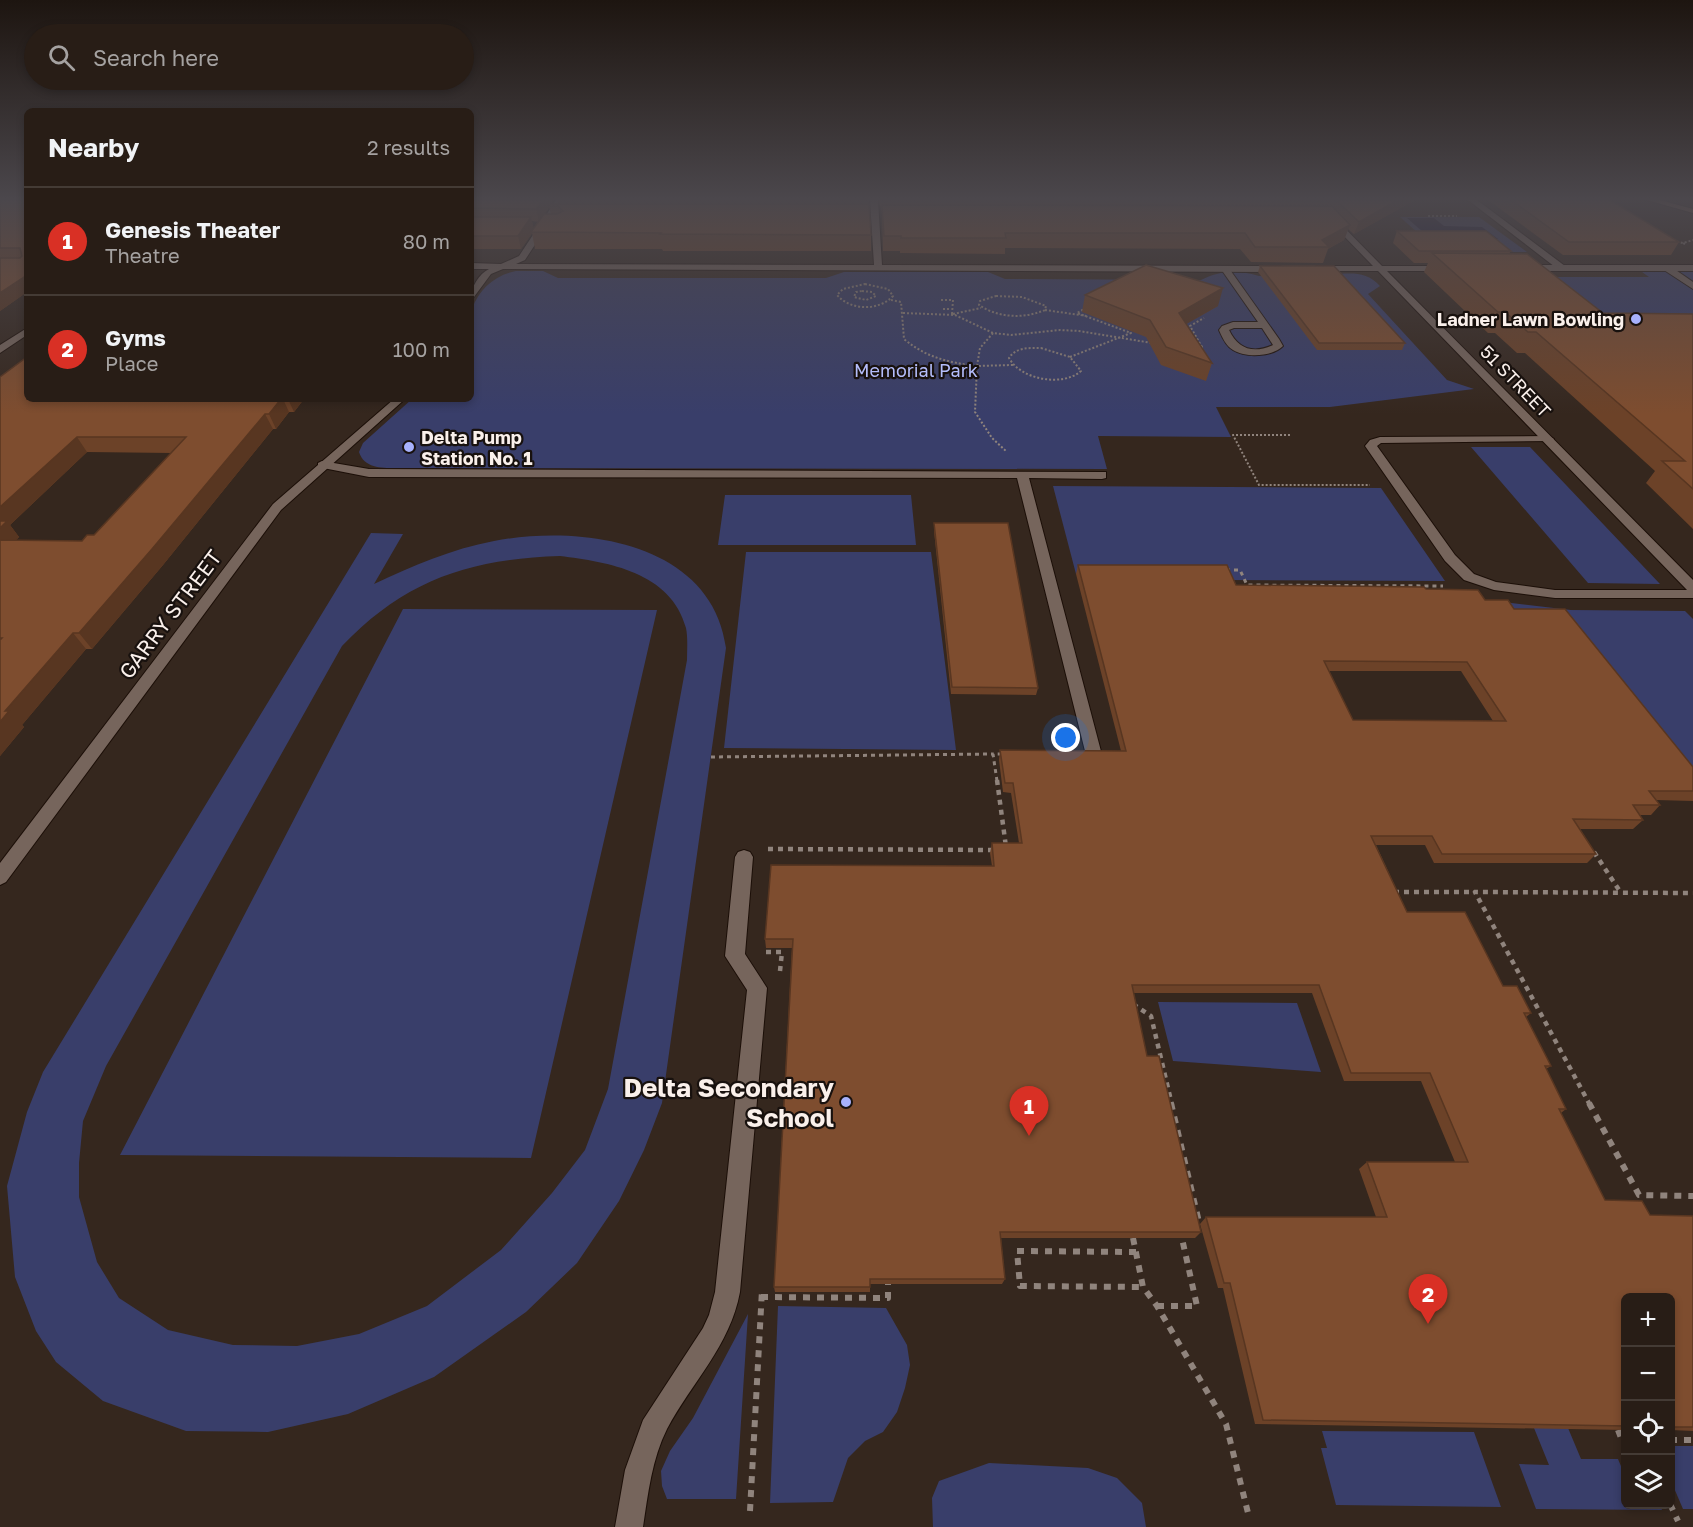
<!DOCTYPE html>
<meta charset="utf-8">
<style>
body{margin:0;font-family:"Golos Text",sans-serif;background:#30261f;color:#f1f3f6}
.controls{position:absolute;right:18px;bottom:18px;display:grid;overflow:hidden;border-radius:9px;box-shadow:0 3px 9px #0003}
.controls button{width:54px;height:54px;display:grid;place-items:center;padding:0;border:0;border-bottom:2px solid #443b35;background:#281d16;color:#f1f3f6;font:30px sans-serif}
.you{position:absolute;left:1066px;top:738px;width:21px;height:21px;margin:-15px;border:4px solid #fff;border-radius:50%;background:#1a73e8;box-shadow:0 0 0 9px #1a73e833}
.badge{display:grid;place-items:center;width:39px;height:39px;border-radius:50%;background:#d93025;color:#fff;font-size:20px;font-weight:700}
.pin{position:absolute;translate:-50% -50px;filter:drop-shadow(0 2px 3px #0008)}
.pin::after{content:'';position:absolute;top:32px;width:21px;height:18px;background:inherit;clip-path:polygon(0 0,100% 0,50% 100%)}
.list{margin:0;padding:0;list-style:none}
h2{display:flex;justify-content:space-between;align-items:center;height:78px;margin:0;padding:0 24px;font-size:26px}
h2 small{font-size:20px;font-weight:400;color:#a5a2a1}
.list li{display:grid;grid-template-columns:39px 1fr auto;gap:18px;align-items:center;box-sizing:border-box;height:108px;padding:0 24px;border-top:2px solid #443b35}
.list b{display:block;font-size:22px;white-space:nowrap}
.list p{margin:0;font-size:20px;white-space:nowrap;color:#a5a2a1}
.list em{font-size:20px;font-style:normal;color:#a5a2a1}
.icon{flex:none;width:33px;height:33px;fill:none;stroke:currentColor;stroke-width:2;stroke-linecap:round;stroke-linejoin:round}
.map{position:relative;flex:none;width:1693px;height:1527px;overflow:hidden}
.search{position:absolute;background:#281d16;box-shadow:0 3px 9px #0003;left:24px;top:24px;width:450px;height:66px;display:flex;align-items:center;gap:15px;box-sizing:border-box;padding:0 21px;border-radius:33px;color:#a5a2a1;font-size:22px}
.panel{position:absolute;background:#281d16;box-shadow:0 3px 9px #0003;left:24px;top:108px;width:450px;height:294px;border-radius:9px}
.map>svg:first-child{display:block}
.green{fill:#393e6a;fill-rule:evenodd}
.water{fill:#11103a}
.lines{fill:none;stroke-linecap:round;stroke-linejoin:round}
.service-casing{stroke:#1c0f08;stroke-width:2}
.minor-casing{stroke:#1c0f08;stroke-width:2}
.secondary-casing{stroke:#1c0f08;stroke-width:2}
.path-far3{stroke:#90847d;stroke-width:2;stroke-dasharray:2 2;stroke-linecap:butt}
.path-far2{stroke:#90847d;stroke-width:3;stroke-dasharray:4 4;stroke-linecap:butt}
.path-far1{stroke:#90847d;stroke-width:4.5;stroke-dasharray:5 5;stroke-linecap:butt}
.path{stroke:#90847d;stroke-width:6;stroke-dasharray:7 7;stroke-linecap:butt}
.service{fill:#76655c;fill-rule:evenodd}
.minor{fill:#76655c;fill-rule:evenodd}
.secondary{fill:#9d7156;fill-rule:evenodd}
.wall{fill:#6c4228;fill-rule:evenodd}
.shaded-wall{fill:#583621}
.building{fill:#7e4d2f;stroke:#583621;stroke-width:1.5;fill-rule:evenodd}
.poi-dot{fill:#a7b1fc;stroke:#18110e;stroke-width:2}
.labels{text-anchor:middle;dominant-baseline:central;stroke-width:4.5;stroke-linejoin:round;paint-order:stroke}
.far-poi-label{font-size:18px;font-weight:bold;fill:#faf0eb;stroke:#18110e;text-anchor:end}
.far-park-label{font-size:18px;fill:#b4bdfb;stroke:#18110e}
.far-street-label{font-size:18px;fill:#faf0eb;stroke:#18110e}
.street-label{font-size:21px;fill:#faf0eb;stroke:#18110e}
.near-poi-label{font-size:26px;font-weight:bold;fill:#faf0eb;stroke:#18110e;text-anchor:end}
</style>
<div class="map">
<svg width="1693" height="1527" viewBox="0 0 1693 1527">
<rect width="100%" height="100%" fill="#35271e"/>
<path class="green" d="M1400,217H1479L1527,252H1444L1436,249Z
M516,271H543L558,278H826L844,272H988L1005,279L1201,280C1219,270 1240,270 1259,276L1337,277L1339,274C1356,273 1368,273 1380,286L1368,294L1447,380L1474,389L1330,407H1216L1231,437L1098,436L1107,469L395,468C381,468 364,468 359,452L363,443L412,399H471C471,382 467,321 472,309C479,289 495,275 516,271Z
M1642,272H1693V360H1630L1538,277H1649Z
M1471,447H1530L1660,584L1588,583Z
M1053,486L1381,488L1445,581L1226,580L1076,574Z
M725,495H911L916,545H718Z
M371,533L403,534L374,584C413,566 451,549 494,541C581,524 712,542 726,648L662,1103L644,1150L619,1201L577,1263L526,1312L434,1377L348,1414L268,1432L186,1431L103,1401L56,1362L36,1331L15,1277L7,1186L27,1112L43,1072ZM560,556C608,562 671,572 686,628C688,638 687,650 687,660L608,1089L585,1150L552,1193L501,1250L427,1306L359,1334L297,1346L233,1345L168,1330L119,1298L97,1262L79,1197V1163L83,1121L106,1066L342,646C405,580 469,559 560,556Z
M746,552H931L956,750L724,748Z
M1486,600L1571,610L1685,611L1693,619V789Z
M403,609L657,610L531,1158L120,1155Z
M1158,1002L1297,1003L1321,1072L1173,1061Z
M778,1306L886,1308L907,1345L910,1365L905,1388L897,1412L883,1432L865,1441L848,1458L833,1502L770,1503Z
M748,1314L736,1499H667L662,1486L661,1471L670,1451L693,1418Z
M1534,1428H1568L1581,1459H1618L1623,1471H1625L1626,1504L1660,1505L1662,1510L1536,1509L1519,1464L1549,1465Z
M1322,1431L1474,1432L1501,1507L1336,1505L1321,1448H1327Z
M1670,1446H1693V1509H1683L1671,1481Z
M989,1463L1088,1468L1117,1478L1142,1503L1146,1527H933L932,1498L939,1481Z"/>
<path class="water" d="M1407,218H1434L1444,226L1482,227L1498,239H1431Z"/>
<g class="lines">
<defs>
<path id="service" d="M1468,200H1477L1565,266V270H1559Z
M1225,266L1228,267L1279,339L1283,346C1272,357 1246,358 1233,350C1226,346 1222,337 1219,330L1222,326L1233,322H1258L1221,269ZM1234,328H1262L1273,345C1253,354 1238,349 1229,330Z
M1664,266H1670L1693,282V289L1664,270Z
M1548,436L1554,439L1552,441L1381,443L1377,446L1455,555L1474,574L1496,582L1555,590H1693V598H1555L1494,590L1464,580L1445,561L1365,446L1370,440L1380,437Z
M322,461L369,469L1106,472V478L1102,479L1029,478L1102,755L1100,759H1088L1086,755L1017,478L369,477L318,467V463Z
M744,850L750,852L753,857L745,954L767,988L740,1292C730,1346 692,1382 667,1429C652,1459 648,1494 643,1527H615L625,1470L643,1420L703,1328L709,1315L715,1292L747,990L725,956L735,857L738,852Z"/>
<path id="minor" d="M556,200H564L525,260L516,264L874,265L870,200H878L882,265L1281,266L1285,269L1281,272L503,269L491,274L474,297L471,298C471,287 479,274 489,269H471V263L501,264L519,256Z
M1309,200H1317L1382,266H1452V270L1449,271H1387L1693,580V592L1688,591L1378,271H1313L1312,269L1316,266H1373Z
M1693,265V271H1523L1519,268L1523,265Z
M27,328V335L0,353V345Z
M394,399H405L281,510L6,882L0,885V863L273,504Z"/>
<path id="secondary" d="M1647,200H1660L1693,209V213Z"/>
</defs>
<use href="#service" class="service-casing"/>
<use href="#minor" class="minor-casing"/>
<use href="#secondary" class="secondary-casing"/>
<path class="path-far3" d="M1428,216H1457
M1669,240L1683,243
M1685,244L1683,243L1693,240
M865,284L888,289L893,296C879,311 851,311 837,295L843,289Z
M862,291L872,292L876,296L866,300L854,297L856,292Z
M996,296L1022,297L1046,306L1045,310C1024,319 998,318 979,305L980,301Z
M891,300L901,302L904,339C925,357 950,363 977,366L975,412L992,438L1007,452
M941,300H953L952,314
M943,309H951
M1045,310L1087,316
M903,313L955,315L993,333L1011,335L1060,330L1079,331L1152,343
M953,314L981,308
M993,333L980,348L977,366L1013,365
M1198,346L1202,347L1190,326L1204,318
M1041,348L1070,357L1081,371C1063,387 1021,380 1009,358C1016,347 1029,348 1041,348Z
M1070,357L1131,333L1077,313L1086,308
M1290,435H1233L1259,485H1370"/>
<path class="path-far2" d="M1226,570H1240L1247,585L1443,586
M711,757L993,754
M997,781L993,754H1005"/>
<path class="path-far1" d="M997,780L1006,847
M768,849L995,850
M1594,852L1621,893
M1394,892H1475
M766,952H782L780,971
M1133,1004L1151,1016L1172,1105
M1590,1105L1475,892L1693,893"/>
<path class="path" d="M1171,1103L1199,1222H1197
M1589,1103L1639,1195L1693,1196
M1133,1238L1143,1287L1157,1306L1226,1424L1249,1517
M1136,1252L1017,1251L1020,1286L1143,1287
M761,1297L888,1298V1279
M1157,1306H1197L1181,1234
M1618,1430L1621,1438L1626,1439
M1670,1440H1693
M1670,1504L1678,1521
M750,1511L762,1290"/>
<use href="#service" class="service"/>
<use href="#minor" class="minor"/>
<use href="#secondary" class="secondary"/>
</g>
<path class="wall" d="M0,200H27V292L0,311Z
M471,200L558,204L557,200H869L871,235V251H663L662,249H535L532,233L521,249H471ZM549,207L551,214H544L548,209ZM532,221L539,222L533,229Z
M878,200H1415L1354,234L1348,229L1344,240L1328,249L1323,263L1251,262L1240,249L1005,248V254L900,253V251H883L882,212Z
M1488,200H1610L1679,242L1671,255H1563Z
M1397,231L1511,251L1509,254L1603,313L1693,314V529L1646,483L1655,471L1525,353H1517L1495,333H1488L1424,272L1428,263H1414L1393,243Z
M1260,266L1405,343L1402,350H1317L1258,272Z
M1085,295L1218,306L1186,324L1212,363L1206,381L1161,365L1146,337L1082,312Z
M0,377L27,399H304L294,412H289L276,429H273L163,565L92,649H86L22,725L24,727L0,756ZM87,452L172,453L94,535L82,541L16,540L19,537L10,525Z
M934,523L1038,688L1036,695L951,694L934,531Z
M1078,565L1236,585L1426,589L1485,600L1514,609L1693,767V801L1656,800L1660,805L1651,815H1640L1643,820L1633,829H1580L1596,854L1587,863H1434L1425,845H1376L1407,912L1503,986L1531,1013L1526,1017L1551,1066L1546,1069L1566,1109L1561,1113L1605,1200L1650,1215L1693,1216V1431L1671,1430V1298H1626V1430L1255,1424L1223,1288H1218L1200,1224L1206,1217H1376L1359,1169L1367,1162H1455L1421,1081H1344L1312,993H1133L1147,1056L1201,1232L1195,1238H1001L1005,1279L1002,1284H870V1292H775L774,1287L792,948H766L765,939L992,866L990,853L992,843H1019L1011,793L1003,792L999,760L1000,750L1121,751L1076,574ZM1329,671H1461L1493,721L1353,720Z"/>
<path class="shaded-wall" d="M543,200H554L539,222L536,209Z
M1398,200H1415L1354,234L1359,222Z
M531,217L534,230L521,249L518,236Z
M1350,225L1344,240L1328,249L1329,247L1322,240Z
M27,275V292L0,311V293Z
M1223,288L1218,306L1174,331L1179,313Z
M281,399H283L289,412L276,429L269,414Z
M288,399H304L294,412Z
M265,414L273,429L163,565L92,649L79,633Z
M77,437L87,452L10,525L19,537L0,555V507Z
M73,633L86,649L22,725L24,727L0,756V722L5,711Z"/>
<path class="building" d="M0,200H27V275L0,293V258H20L22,256L20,248H0Z
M471,200H543L536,209L471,208Z
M1128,200H1322V201Z
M1336,200H1398L1359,222Z
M1511,200H1610L1679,242H1569Z
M551,204H869L871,235L660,234L661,233L531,232L544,214H557L563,211L558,206H549Z
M882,205L1332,206L1350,225L1322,240L1329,247H1255L1245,233H1005L1006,238H901V236H884Z
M471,217H531L518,236H471Z
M1397,231H1486L1511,251H1419Z
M1432,253L1527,254L1603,313L1693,314V489L1662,461H1685L1536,332H1528L1505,312H1498Z
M1146,265L1223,288L1179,313L1212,363L1166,347L1150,320L1085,295Z
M1260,266H1334L1405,343H1319Z
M27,357V399H281L269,414H265L152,549L79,633H73L5,711H9L0,722V640L2,638H0V540L82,541L87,535H94L186,437H77L0,507V377Z
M0,521H7L0,528Z
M934,523H1008L1038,688L952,687Z
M1078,565H1227L1236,585L1424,587L1426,589L1478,590L1485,600H1508L1514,609H1565L1693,767V791H1649L1660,805H1633L1643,820L1573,819L1596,854H1442L1432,836H1371L1407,912H1465L1503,986H1517L1531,1013H1524L1551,1066H1545L1566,1109H1559L1605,1200L1642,1201L1650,1215L1693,1216V1427H1671V1298H1626V1426L1263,1420L1230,1283H1224L1206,1217H1387L1367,1162H1468L1430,1073H1351L1319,985H1132L1147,1056H1159L1201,1232H1000L1005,1279H870V1287H774L793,939H765L771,865L994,866L992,843H1022L1013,783H1005L1000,750L1126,751ZM1324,661L1467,662L1506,721L1353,720Z"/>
<linearGradient id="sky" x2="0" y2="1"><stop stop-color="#1d1510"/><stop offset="0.48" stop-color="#4b474c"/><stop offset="1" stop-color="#4b474c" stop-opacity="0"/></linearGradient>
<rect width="1693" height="414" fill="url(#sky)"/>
<g class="poi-dot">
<circle cx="1636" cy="319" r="6"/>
<circle cx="409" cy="447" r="6"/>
<circle cx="846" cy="1102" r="6"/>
</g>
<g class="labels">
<g class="far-poi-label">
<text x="1624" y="319">Ladner Lawn Bowling</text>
<text x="421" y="437" text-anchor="start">Delta Pump<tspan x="421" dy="21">Station No. 1</tspan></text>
</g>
<g class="far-park-label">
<text x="916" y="370">Memorial Park</text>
</g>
<g class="far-street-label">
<text transform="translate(1516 381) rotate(46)">51 STREET</text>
</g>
<g class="street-label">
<text transform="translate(170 614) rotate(-53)">GARRY STREET</text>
</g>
<g class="near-poi-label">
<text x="834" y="1087">Delta Secondary<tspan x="834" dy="30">School</tspan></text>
</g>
</g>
</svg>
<div class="controls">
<button>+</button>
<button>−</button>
<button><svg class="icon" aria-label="locate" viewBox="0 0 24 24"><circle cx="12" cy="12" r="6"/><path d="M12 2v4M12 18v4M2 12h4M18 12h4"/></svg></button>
<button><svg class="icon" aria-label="layers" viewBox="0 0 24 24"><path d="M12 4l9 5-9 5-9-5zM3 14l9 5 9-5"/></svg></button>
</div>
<div class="you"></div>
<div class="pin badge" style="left:1029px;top:1136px">1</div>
<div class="pin badge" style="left:1428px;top:1324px">2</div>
<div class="search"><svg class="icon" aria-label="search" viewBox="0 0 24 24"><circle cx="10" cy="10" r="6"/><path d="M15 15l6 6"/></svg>Search here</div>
<section class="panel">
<h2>Nearby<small>2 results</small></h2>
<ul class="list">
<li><span class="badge">1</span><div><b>Genesis Theater</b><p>Theatre</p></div><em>80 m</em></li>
<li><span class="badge">2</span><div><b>Gyms</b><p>Place</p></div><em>100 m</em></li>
</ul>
</section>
</div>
